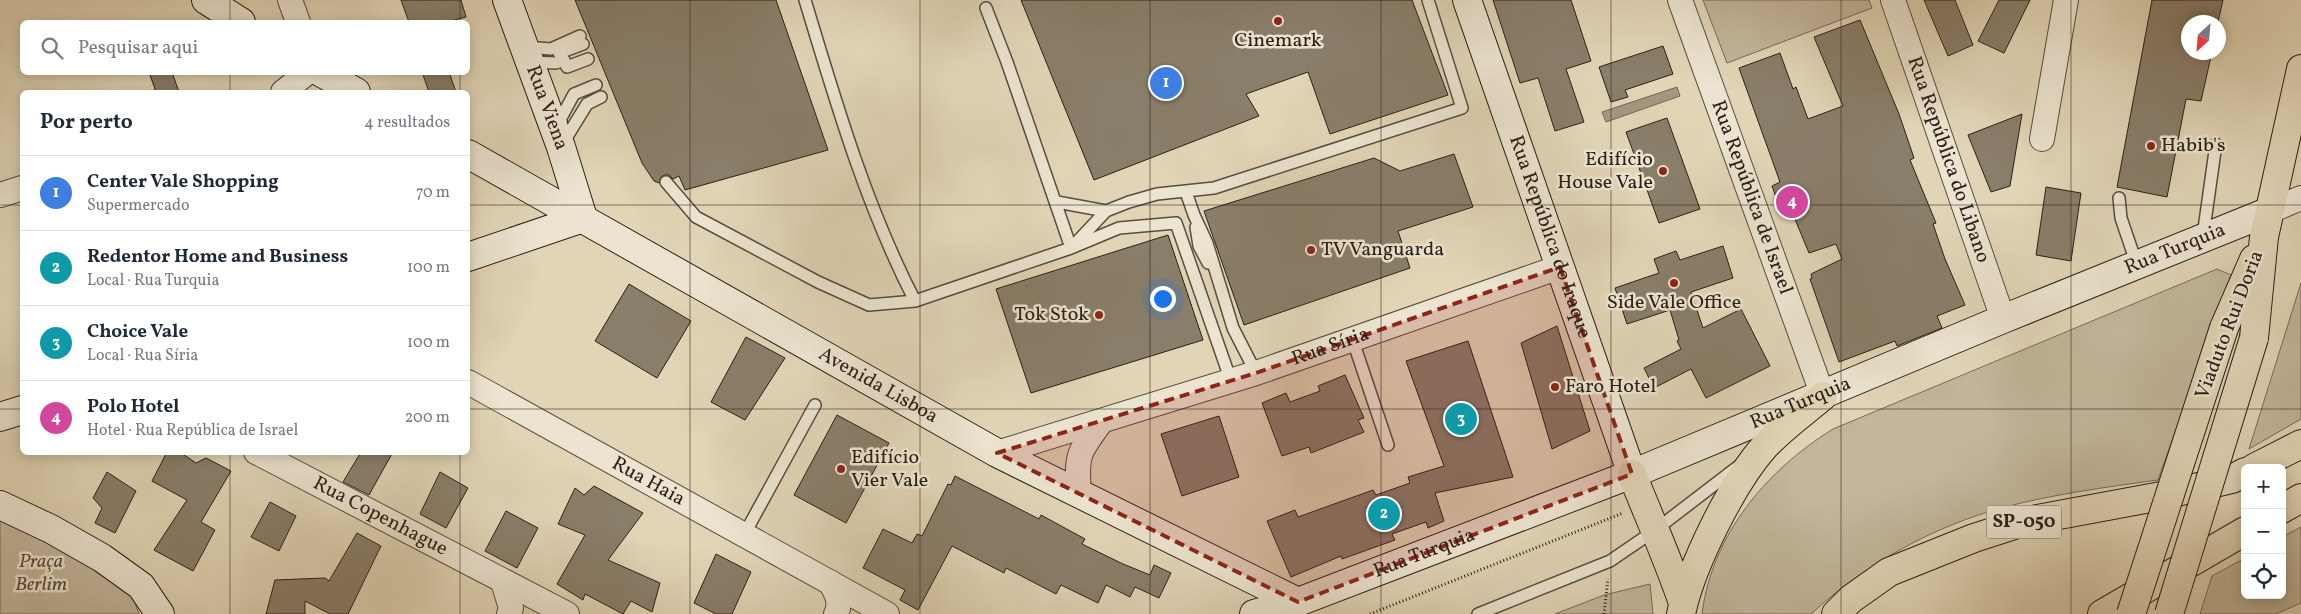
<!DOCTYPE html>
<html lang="pt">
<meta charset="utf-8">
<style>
body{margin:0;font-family:Vollkorn,serif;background:#f6f6f7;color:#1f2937}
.controls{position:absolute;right:15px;bottom:15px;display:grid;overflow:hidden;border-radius:8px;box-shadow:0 2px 12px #0003}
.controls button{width:45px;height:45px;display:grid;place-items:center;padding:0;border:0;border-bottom:1px solid #e0e1e3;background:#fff;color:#1f2937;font:25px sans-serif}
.compass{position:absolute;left:2181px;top:15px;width:45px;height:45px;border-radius:50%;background:#fff;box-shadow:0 2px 12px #0003;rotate:206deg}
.you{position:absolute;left:1162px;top:298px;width:18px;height:18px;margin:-12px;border:4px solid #fff;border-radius:50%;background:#1a73e8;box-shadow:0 0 0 8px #1a73e833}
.badge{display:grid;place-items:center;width:32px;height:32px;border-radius:50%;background:#8f2418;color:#fff;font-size:16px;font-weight:700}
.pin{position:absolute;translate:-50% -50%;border:2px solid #fff;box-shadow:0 1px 5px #0006}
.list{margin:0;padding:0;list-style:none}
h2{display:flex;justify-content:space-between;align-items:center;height:65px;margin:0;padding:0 20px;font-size:21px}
h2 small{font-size:16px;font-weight:400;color:#747a83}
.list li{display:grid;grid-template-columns:32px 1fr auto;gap:15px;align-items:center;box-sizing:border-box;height:75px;padding:0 20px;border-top:1px solid #e0e1e3}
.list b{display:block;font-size:19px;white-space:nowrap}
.list p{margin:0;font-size:16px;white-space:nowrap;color:#747a83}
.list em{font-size:16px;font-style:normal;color:#747a83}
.icon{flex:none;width:28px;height:28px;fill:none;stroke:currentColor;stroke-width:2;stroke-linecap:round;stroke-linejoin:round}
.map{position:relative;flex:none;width:2301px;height:614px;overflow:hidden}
.search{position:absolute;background:#fff;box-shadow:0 2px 12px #0003;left:20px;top:20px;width:450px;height:55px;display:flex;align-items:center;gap:12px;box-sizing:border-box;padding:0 18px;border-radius:8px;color:#747a83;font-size:19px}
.panel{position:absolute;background:#fff;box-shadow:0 2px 12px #0003;left:20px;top:90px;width:450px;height:365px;border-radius:8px}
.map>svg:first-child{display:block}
.green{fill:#c2b69b;stroke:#766b5a}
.water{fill:#a39780;stroke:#736756}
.building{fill:#897e6a;stroke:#2a2018}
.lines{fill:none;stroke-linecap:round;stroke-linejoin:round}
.lane-casing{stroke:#584d40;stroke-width:14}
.street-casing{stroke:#584d40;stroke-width:26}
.secondary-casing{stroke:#2a2018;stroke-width:30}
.primary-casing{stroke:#2a2018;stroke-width:30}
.highway-casing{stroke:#2a2018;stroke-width:30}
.path{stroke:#2a2018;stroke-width:3;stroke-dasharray:1 2.5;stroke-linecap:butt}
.lane{stroke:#ece4d0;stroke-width:11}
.street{stroke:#ece4d0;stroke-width:24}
.secondary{stroke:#ece4d0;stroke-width:28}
.primary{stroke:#e1d5b6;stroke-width:28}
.highway{stroke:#e1d5b6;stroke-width:28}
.primary-bridge-casing{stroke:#2a2018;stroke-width:30;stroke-linecap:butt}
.primary-bridge{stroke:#e1d5b6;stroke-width:28}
.marked{fill:#8f2418;fill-opacity:0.2;stroke:#8f2418;stroke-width:4;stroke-dasharray:10 6;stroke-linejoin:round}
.grid{fill:none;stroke:#2a2018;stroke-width:1;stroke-opacity:0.55}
.poi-dot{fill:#8f2418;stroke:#ece4d0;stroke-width:2}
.labels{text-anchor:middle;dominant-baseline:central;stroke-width:5;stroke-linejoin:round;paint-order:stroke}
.shield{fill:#ece4d0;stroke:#645b4f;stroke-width:1}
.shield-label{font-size:19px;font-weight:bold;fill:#2a2018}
.poi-label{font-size:20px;fill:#2a2018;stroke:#ece4d0;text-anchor:start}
.street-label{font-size:20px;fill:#2a2018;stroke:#ece4d0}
.park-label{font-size:20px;font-style:italic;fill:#584d3f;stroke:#ece4d0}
</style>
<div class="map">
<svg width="2301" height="614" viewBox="0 0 2301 614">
<rect width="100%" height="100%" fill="#e1d5b6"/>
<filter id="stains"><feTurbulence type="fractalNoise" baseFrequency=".004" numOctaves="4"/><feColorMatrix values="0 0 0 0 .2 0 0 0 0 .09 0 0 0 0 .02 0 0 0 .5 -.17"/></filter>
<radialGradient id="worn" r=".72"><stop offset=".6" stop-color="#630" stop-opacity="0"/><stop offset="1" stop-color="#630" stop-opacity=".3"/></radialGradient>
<path class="green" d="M1703,0H1869L1872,8L1727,63Z
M2217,269L2231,275L2158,480C2107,487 2055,494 2005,507C1934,526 1865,564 1811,614H1702C1712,534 1767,470 1833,429Z
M2301,283V419L2249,449Z
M0,513L128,584L139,614H0Z
M2301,527V603L2276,614H2200L2212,576L2245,558V595H2282V537Z
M1650,584L1653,614H1555L1604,595Z"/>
<path class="water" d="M1677,87L1680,96L1606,122L1602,112Z"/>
<path class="building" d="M401,0H461L466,17L447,22H409Z
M575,0H776L828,150L685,190L679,176L673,179L669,175H664L661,177L659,183L654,181L642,163Z
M1021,0H1412L1448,95L1330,134L1308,72L1246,94L1259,116L1094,180Z
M1493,0H1571L1591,61L1566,69L1584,122L1555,131L1538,78L1520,83Z
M1924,0H1955L1973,45L1948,56Z
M1999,0H2030L2004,53L1978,41Z
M2152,0H2223L2218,22H2188V52H2212L2201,101L2186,99L2167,197L2117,187Z
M1860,20L1899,114L1914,158L1910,160L1936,223L1933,224L1945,259L1965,305L1937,316L1942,328L1897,346L1895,341L1839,362L1810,279L1812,278L1811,274L1842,259L1836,244L1809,253L1787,200L1778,202L1772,186L1780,182L1739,68L1780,53L1793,89L1796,87L1808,119L1843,106L1814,37Z
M1663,46L1673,74L1625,90L1628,97L1611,102L1599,67Z
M149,72H172L179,92H156Z
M422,72H449L456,92H429Z
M2022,114L2010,186L1991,192L1968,135Z
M1667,118L1700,209L1659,223L1626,132Z
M1454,154L1473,207L1398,231L1410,268L1244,325L1204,211L1374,158L1400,171Z
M2046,187L2081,193L2071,261L2036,255Z
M1168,235L1203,340L1031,393L996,289Z
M1723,246L1733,278L1691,292L1703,328L1741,309L1770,366L1706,398L1691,369L1654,388L1644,368L1681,349L1677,341L1679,340L1670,310L1627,324L1615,288L1659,273L1654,259L1676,251L1680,260Z
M629,284L691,321L657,378L595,341Z
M1557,326L1590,431L1552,449L1521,343Z
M746,337L785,358L745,420L711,402Z
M1468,341L1513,477L1435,493L1444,521L1428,528L1426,522L1392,534L1395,540L1342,559L1341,556L1291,577L1267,521L1295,510L1298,517L1373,490L1376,495L1410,483L1408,477L1444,466L1406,361Z
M1345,375L1364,418L1358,420L1364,432L1311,453L1309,447L1282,456L1262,403L1286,393L1290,402L1320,391L1318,386Z
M837,415L889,443L846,523L794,495Z
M1219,416L1239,477L1182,496L1161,434Z
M167,452H180L196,463L206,458L231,471L201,522L215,530L193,571L154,550L187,500L152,481Z
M361,452H393L369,495L343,482Z
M107,472L136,491L115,533L95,523L102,508L93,498Z
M440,472L468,488L446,528L420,514Z
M955,476L1039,519L1041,515L1085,539L1082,544L1123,564L1150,575L1154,565L1171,573L1159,598L1135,587L1130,597L1106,585L1098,603L1061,585L1056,594L1006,568L1004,573L952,546L918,610L900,600L905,590L863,568L883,529L912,543L917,534L922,536L948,484L951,485Z
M594,486L643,513L608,560L660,583L652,612L631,601L623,614L585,594L583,600L557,584L585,535L558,524L575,488L584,495Z
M270,502L296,516L279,551L251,537Z
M506,511L538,528L517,568L485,551Z
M357,533L381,546L348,614H330L305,601V614H266L275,580L325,578L329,581Z
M716,554L751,572L732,614H716L694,603Z"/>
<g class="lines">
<defs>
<path id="lane" d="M805,0C836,103 866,206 915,301
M986,8L1007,62L1071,248
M525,47L551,49L580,36
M559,53L583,44
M531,62L556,63L564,60L567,67L588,59
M561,127V118L574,94L596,85
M563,143L587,104L601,97
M666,182L696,217L818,282L869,305L915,301L1071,248L1119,228L1176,223L1231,381
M1186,192L1194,215L1207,243L1233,328L1256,373
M2119,198L2121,218L2137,265
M1057,202L1106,211
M1196,227L1199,246L1208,263
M2203,236L2216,144
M1074,245L1106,211L1129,202L1157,194L1214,188L1462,108L1428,0
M1353,341L1388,445
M744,535L815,405
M1478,614L1610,561L1654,531L1740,465"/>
<g id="street">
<path d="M290,0L298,22"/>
<path id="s1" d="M1680,0L1823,396"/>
<path id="s2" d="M1893,0L2003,319"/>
<path d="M283,92L308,72"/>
<path d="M2042,139L2066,0"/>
<path d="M0,195L22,188"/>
<path d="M2270,211L2301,198"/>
<path id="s3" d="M468,382L887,614"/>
<path id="s4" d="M256,452L567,614"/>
<path id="s5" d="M997,453L1256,373L1560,267"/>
<path d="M1079,494C1076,455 1078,453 1101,422"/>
<path d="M503,582L511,608L509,614"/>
<path d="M830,582C836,592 842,603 836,614"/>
</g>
<g id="secondary">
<path d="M206,0L241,22"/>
<path id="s6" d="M507,0L561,147L583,218"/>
<path id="s7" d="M1467,0L1632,474"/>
<path d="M320,72L356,92"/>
<path id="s8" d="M468,154L997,453L1298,602"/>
<path d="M468,257L583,218"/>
<path d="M0,417L22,410"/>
<path d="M0,505L51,529L102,558L141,586L160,614"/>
<path id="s9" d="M1254,614L1298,602L1632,474L2003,319L2270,211"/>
</g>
<path id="primary" d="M2224,328L2254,259
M2254,338L2264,237L2301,69"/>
<path id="highway" d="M2254,468L2301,444
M1632,474C1649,517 1668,559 1683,603
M2282,509L2301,498
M1681,614C1691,566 1732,483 1765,446C1782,428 1804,412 1823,396
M1836,614L1851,599L1889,572L1974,538L2027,521L2156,497L2232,479L2245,472
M2102,614L2245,531"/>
</defs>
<use href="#lane" class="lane-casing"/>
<use href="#street" class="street-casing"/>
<use href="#secondary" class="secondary-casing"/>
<use href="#primary" class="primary-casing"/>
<use href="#highway" class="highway-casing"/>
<path class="path" d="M1370,614L1623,513
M1604,614L1608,579"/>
<use href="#lane" class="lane"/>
<use href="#street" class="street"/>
<use href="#secondary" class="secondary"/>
<use href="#primary" class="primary"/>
<use href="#highway" class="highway"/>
<defs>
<path id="primary-bridge" d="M2131,614L2224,328
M2169,614L2254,338"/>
</defs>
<use href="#primary-bridge" class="primary-bridge-casing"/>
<use href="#primary-bridge" class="primary-bridge"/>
</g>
<path class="marked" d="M1560,267L1632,474L1298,602L997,453L1256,373Z"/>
<path class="grid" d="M230,0V22M460,0V22M690,0V614M920,0V614M1150,0V614M1381,0V614M1611,0V614M1841,0V614M2071,0V614M230,72V92M460,72V92M0,205H22M468,205H2301M0,409H22M468,409H2301M230,452V614M460,452V614"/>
<g class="poi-dot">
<circle cx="1278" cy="21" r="5"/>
<circle cx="2151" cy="146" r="5"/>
<circle cx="1663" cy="171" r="5"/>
<circle cx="1311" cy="250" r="5"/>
<circle cx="1674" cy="283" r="5"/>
<circle cx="1099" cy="315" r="5"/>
<circle cx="1555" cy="387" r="5"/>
<circle cx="841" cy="469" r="5"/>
</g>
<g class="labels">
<rect class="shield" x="1986.5" y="505.5" width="75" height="33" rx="4"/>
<g class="shield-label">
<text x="2024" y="522">SP-050</text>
</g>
<g class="poi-label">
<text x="1278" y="41" text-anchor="middle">Cinemark</text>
<text x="2161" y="146">Habib's</text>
<text x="1653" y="160" text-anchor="end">Edifício<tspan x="1653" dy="23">House Vale</tspan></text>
<text x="1321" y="250">TV Vanguarda</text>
<text x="1674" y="303" text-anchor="middle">Side Vale Office</text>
<text x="1089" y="315" text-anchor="end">Tok Stok</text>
<text x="1565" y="387">Faro Hotel</text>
<text x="851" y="458">Edifício<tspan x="851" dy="23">Vier Vale</tspan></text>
</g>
<g class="street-label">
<text stroke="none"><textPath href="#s6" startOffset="115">Rua Viena</textPath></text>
<text stroke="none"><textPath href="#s2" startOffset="169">Rua República do Libano</textPath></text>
<text stroke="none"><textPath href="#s1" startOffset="210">Rua República de Israel</textPath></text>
<text stroke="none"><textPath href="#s7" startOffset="251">Rua República do Iraque</textPath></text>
<text stroke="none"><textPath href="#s9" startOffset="991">Rua Turquia</textPath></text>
<text transform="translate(2230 325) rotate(-69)">Viaduto Rui Doria</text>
<text stroke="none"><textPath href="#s5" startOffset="350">Rua Síria</textPath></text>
<text stroke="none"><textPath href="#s8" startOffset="471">Avenida Lisboa</textPath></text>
<text stroke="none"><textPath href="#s9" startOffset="586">Rua Turquia</textPath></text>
<text stroke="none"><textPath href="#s3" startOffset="206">Rua Haia</textPath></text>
<text stroke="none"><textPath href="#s4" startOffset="140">Rua Copenhague</textPath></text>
<text stroke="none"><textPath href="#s9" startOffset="181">Rua Turquia</textPath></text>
</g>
<g class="park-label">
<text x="41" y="562">Praça<tspan x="41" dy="23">Berlim</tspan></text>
</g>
</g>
<rect width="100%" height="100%" filter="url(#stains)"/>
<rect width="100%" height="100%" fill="url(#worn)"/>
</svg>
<div class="controls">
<button>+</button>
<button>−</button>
<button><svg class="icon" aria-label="locate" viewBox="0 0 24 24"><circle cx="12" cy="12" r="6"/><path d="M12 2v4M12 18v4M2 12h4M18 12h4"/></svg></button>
</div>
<svg class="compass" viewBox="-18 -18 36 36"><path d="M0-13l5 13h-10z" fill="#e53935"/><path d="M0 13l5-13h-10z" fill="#747a83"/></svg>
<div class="you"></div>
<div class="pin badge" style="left:1166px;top:83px;background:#3f7fe0">1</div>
<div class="pin badge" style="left:1384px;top:514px;background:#0f9aa8">2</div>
<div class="pin badge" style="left:1461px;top:419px;background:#0f9aa8">3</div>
<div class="pin badge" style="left:1792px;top:202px;background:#d1479c">4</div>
<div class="search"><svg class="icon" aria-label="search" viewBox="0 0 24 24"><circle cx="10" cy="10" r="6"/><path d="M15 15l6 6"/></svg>Pesquisar aqui</div>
<section class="panel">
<h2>Por perto<small>4 resultados</small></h2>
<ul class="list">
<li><span class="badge" style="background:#3f7fe0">1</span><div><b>Center Vale Shopping</b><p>Supermercado</p></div><em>70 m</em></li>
<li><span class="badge" style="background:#0f9aa8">2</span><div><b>Redentor Home and Business</b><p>Local · Rua Turquia</p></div><em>100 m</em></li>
<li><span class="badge" style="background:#0f9aa8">3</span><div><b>Choice Vale</b><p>Local · Rua Síria</p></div><em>100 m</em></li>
<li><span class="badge" style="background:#d1479c">4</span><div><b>Polo Hotel</b><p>Hotel · Rua República de Israel</p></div><em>200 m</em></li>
</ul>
</section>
</div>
